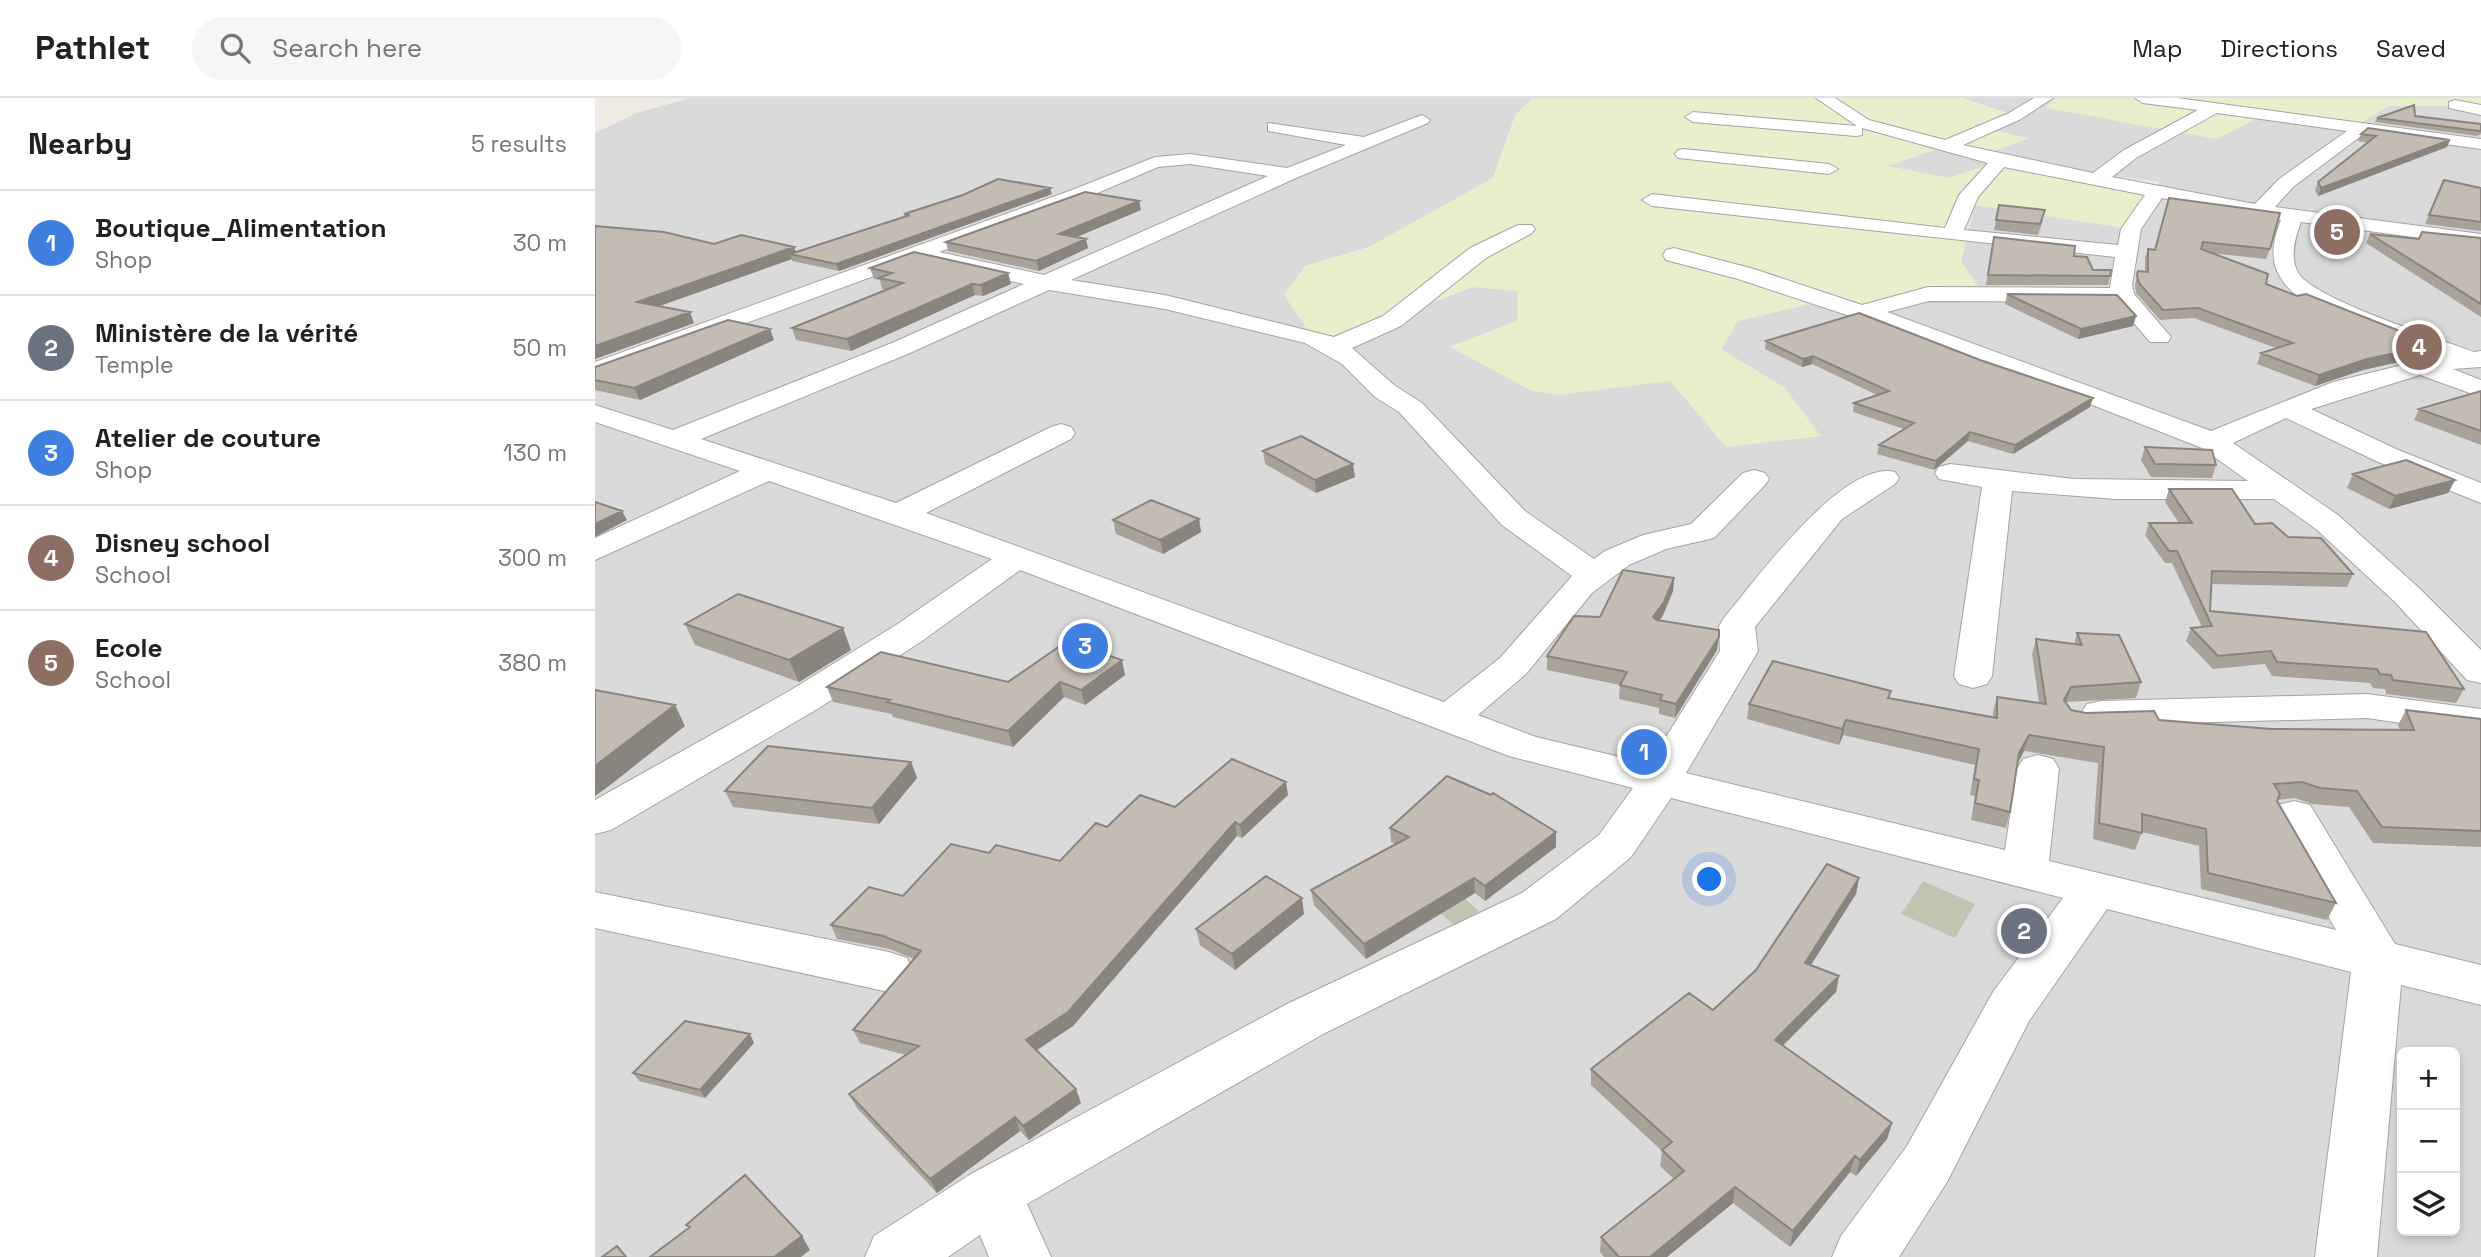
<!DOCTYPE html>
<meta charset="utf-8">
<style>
body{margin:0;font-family:"Space Grotesk",sans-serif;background:#f6f6f6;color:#202124}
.controls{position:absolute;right:21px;bottom:21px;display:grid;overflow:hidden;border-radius:10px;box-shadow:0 4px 10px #0003}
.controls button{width:63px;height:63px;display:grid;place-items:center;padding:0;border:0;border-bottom:2px solid #e0e0e0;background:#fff;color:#202124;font:35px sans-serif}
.you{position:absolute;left:1115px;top:782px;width:24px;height:24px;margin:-18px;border:5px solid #fff;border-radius:50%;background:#1a73e8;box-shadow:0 0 0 10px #1a73e833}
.badge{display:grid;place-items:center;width:46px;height:46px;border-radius:50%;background:#111827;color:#fff;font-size:23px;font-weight:700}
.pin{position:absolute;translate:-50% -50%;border:4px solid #fff;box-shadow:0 2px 7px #0006}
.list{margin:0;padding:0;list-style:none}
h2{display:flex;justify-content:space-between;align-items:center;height:91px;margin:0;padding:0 28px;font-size:30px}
h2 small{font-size:23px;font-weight:400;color:#757577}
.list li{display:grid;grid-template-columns:46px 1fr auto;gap:21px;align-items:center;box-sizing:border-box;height:105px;padding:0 28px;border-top:2px solid #e0e0e0}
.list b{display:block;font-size:26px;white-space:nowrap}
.list p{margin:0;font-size:23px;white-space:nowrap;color:#757577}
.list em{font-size:23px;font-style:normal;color:#757577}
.icon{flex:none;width:38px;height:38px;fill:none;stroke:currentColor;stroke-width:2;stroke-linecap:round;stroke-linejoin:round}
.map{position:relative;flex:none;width:1886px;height:1159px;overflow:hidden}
header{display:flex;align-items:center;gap:42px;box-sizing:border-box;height:98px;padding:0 35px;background:#fff;border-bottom:2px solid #e0e0e0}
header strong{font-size:33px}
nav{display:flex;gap:38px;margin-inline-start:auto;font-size:24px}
.search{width:490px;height:63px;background:#f6f6f6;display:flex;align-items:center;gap:18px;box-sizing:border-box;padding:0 24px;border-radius:38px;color:#757577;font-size:26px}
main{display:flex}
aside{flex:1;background:#fff}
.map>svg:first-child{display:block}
.residential{fill:#dbdada;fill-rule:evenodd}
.construction{fill:#c1c4ae}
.farmland{fill:#e8efcc}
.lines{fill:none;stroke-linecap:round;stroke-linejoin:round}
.minor-casing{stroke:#a4a4a4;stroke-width:2}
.minor{fill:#fff;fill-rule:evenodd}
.wall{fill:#a9a299}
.shaded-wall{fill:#89847d}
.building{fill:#c4bcb2;stroke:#89847d;stroke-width:2}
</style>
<header>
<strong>Pathlet</strong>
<div class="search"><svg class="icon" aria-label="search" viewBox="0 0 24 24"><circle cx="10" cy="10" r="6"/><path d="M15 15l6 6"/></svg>Search here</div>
<nav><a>Map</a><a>Directions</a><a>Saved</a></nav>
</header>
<main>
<aside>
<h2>Nearby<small>5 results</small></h2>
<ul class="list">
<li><span class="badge" style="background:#3f7fe0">1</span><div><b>Boutique_Alimentation</b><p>Shop</p></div><em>30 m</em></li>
<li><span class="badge" style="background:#6b7280">2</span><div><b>Ministère de la vérité</b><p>Temple</p></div><em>50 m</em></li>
<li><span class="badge" style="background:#3f7fe0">3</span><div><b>Atelier de couture</b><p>Shop</p></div><em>130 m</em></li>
<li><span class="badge" style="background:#8d6e63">4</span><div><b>Disney school</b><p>School</p></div><em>300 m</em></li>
<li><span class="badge" style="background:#8d6e63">5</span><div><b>Ecole</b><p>School</p></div><em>380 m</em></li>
</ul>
</aside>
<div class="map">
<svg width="1886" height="1159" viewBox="0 0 1886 1159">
<rect width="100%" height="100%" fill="#efede3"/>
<path class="residential" d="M95,0H937L920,18L898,80L774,149L711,168L689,197L709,226L719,249L878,189L924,193L923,223L856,248L962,297L1075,282L1190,290L1125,251L1143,223L1231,202L1387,194L1366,164L1380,107L1536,131L1561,95L1564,84L1405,63L1354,80L1291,68L1349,49L1434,41L1390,30L1419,17L1367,0H1461L1451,10L1669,17L1759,29L1794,8H1863L1886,13V1159H0V35L42,15ZM1807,954H1860V1133H1807Z"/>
<path class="construction" d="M843,777L884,813L860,828L819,791Z
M1328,783L1380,806L1360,840L1306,816Z"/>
<path class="farmland" d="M937,0H1367L1420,18L1391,31L1435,40L1385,58L1349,49L1293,68L1354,80L1405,63L1561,95L1536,131L1380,107L1366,164L1388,195L1333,196L1267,214L1231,202L1143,223L1126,251L1190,290L1226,338L1131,349L1075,283L963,297L937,293L855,249L922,223L923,193L878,189L719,249L709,226L689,197L710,168L774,149L898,80L920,18Z
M1461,0H1886V13L1863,8H1794L1759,29L1669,17L1622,41L1451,10Z"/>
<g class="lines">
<defs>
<path id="minor" d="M1221,0H1240L1274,22L1350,42L1414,15L1439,0H1458L1426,21L1368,47L1498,75L1529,52L1603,12L1548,5L1540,0H1582L1886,41V51L1770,35L1698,89L1680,109L1886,136V148L1706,124C1700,140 1694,161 1704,176C1723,203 1843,240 1879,254L1886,253V269L1858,271L1886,282V299L1825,277L1716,311L1801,351L1886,385V405L1781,363L1691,320L1638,345L1743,417L1824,490L1886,552V585L1872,582L1800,504L1721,431L1679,401H1521L1417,393L1397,578L1392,586L1378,590L1364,586L1359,578L1387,389L1344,381L1340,375L1344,369L1355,366L1479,381L1653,383L1607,350L1495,306L1370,262L1300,233L1143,181L1071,162L1068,157L1071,152L1079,150L1159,171L1267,207L1333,189L1515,190L1520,159L1057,108L1047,102L1057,96L1350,130L1364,97L1393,65L1267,30V37L1261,38L1098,24L1090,19L1098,14L1262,28ZM1622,15L1752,33L1684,81L1660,106L1517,79L1541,60ZM1409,69L1550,97L1526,131L1523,147L1369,132L1383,99ZM1567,100L1686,122C1671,158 1678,182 1711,205L1844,258L1738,284L1616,333L1292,214L1334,203L1521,204L1555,244H1573L1576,239L1539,196L1537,187L1546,131Z
M1860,2L1886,7V17L1854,10V4Z
M827,17L835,22L833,25L701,80L476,182L570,197L739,239L788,218L875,150L923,127H937L940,131L937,135L891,160L806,228L757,250L799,287L827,305L930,413L999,461L1010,453L1048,437L1096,426L1148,375L1159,372L1170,375L1174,381L1170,387L1119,440L1071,451L1034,467L997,495L931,576L883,617L941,639L1054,666L1125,553L1124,528L1129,520C1160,483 1248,361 1300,374L1304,380L1300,386L1247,421L1160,529L1163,553L1091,675L1410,752L1422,671L1428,661L1443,657L1458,661L1464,671L1454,763L1741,832L1677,718L1683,707L1699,703L1715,707L1800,846L1886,867V907L1806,887L1782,1159H1720L1756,874L1512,811L1434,923L1352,1084L1304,1159H1237L1246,1138L1312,1048L1398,894L1468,800L1076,700L1036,759L961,821L728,936L432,1106L456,1159H394L385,1137L353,1159H270L279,1138L376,1076L692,906L927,795L1004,737L1038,690L914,658L425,472L327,543L224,610L16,732L0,736V702L196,592L301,527L397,461L174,383L0,462V440L145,373L0,324V307L78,332L297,245L429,186L322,162L0,281V264L477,92L560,59L595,56L692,70L751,47L673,33V25L769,39ZM595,66L673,78L449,177L344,154L491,100L563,69ZM454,192L570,211L710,245L747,266L780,299L804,314L907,427L977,478L905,560L849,604L331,415L476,341L480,335L476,329L466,326L456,329L301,405L106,341L315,255Z
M1089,51L1234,66L1243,71L1234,76L1083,60L1080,56L1083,52Z
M1772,596L1886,611V637L1772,620L1506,627L1492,624L1486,615L1492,606L1506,603Z
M0,794L294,854L312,860L319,874L312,888L294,894L0,830Z"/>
</defs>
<use href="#minor" class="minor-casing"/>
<use href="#minor" class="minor"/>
</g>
<path class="wall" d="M1820,18L1886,26V36L1882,38L1780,24L1782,20Z
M1766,36L1852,49L1723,98L1720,92L1723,84L1773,45L1763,43Z
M1849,82L1886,90V133L1830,126Z
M457,96L244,173L197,163V161L65,208L99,225L0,261V128L119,146L199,149L201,154L310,118L309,116Z
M1574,100L1675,151L1671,161L1615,155L1671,186L1840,247L1835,257L1768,272L1720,288L1662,266L1666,255L1681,250L1599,220L1565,222L1541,195L1540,187L1543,173L1550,174V160L1553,151L1560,152Z
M1404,107L1448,122L1443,137L1399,132Z
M546,112L482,139L493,150L444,173L353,153L351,144Z
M1775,136L1824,141L1886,140V219L1771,145Z
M1399,139L1479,158L1498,172L1515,178L1513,187H1391Z
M275,170L413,175L416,186L388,198L380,197L256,253L201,242L197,230L291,192L287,191L285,182L279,181Z
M1412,196L1541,218L1538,228L1483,241L1410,206Z
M179,242L45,302L0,292V269Z
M1171,243L1385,262L1498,300L1495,309L1418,356L1373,343L1339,372L1282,356L1284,347L1309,331L1258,314L1259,305L1282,297L1217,266L1207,269L1170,251Z
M1886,293V347L1819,322L1824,311Z
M1550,349L1621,367L1617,380L1556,379L1546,362Z
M668,353L760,379L721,395L670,366Z
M1758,376L1860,382L1853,395L1794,411L1752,390Z
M1574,391L1693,439L1758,476L1752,489L1616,486L1615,513L1869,591L1861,605L1791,596L1790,591L1778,590L1775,585L1677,578L1670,566L1618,571L1591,543L1596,530L1607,529L1577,465H1570L1550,437L1554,425H1584L1570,404Z
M604,421L606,434L568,456L521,436L518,422Z
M1079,480L1078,493L1068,517L1065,522L1122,552L1080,620L1064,616V610L1024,601L1025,587L952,572V558L1005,519Z
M90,526L256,552L204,584L100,547Z
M1482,535L1546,584L1541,600L1471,604L1476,612L1491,615L1564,622L1676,631L1805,632L1803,627L1811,612L1886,621V749L1778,745L1754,709L1717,706L1700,700L1683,702L1682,703L1741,805L1732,822L1606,791L1604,748L1547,734L1540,752L1498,741L1503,665L1429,653L1423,665L1415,714L1411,730L1376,722L1380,698L1375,697L1380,667L1248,637L1244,647L1152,621L1154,606L1295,600L1398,620V614L1402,599L1444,605L1437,556L1441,541L1479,546Z
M530,577L490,607L469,599L418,649L298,619L297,616L238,604L232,589L413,584Z
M316,664L322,680L284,726L138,709L130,693Z
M693,697L647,740L642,738L478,928L441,952L486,1005L434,1042L425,1033L342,1095L262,1010L254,996L311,957L265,945L258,932L319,861L295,851L242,841L236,827L308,798L394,755L465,763L512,729L580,709Z
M795,730L961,749L890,803L880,795L771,861L719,807L716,792L800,746L796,744Z
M1264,780L1261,796L1216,867L1244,878L1241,894L1188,948L1297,1025L1292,1041L1261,1078L1255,1074L1195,1149L1138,1105L1072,1159H1009L1005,1154L1006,1139L1079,1081L1065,1068L1067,1053L996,987V971L1118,912Z
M709,816L640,872L605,847L601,831Z
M159,945L110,1000L44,983L38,975Z"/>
<path class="shaded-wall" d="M1855,42L1852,49L1723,98L1726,90Z
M455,90L457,96L244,173L241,166Z
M544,103L546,112L467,145L464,136Z
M491,141L493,150L444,173L441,163Z
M199,149L202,157L195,156L197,161L47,214L42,204Z
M413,175L416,186L388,198L386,187Z
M377,186L380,197L256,253L252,241Z
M95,214L99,225L0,261V248Z
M1541,218L1538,228L1483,241L1486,231Z
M175,231L179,242L45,302L39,290Z
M1840,247L1835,257L1768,272L1720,288L1724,277L1772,261Z
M1218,258L1217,266L1207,269L1208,261Z
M1498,300L1495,309L1418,356L1420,347Z
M1375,334L1373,343L1339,372L1341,363Z
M758,366L760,379L721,395L720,382Z
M1860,382L1853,395L1794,411L1800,398Z
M27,413L32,422L0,439V426Z
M604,421L606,434L568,456L565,442Z
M1079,480L1078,493L1068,517L1057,533L1058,519Z
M248,530L256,552L204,584L194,562Z
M1124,539L1122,552L1080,620L1081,606Z
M527,562L530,577L490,607L486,592Z
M465,584L469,599L418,649L413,633Z
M1476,589L1471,604L1464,617L1469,602Z
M80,607L90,628L14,688L0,698V668Z
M1251,622L1248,637L1244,647L1247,631Z
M1434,637L1429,653L1419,671L1424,655Z
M316,664L322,680L284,726L277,710Z
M691,684L693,697L647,740L645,727Z
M640,724L642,738L478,928L436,956L431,942Z
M961,734V749L890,803V788Z
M879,780L880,795L771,861L769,846Z
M1264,780L1261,796L1207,881L1210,865Z
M707,800L709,816L640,872L637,856Z
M1244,878L1241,894L1177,958L1180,942Z
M155,936L159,945L110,1000L105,992Z
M481,991L486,1005L434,1042L428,1028Z
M420,1019L425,1033L342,1095L335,1081Z
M1297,1025L1292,1041L1261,1078L1265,1062Z
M1260,1058L1255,1074L1195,1149L1198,1133Z
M1140,1089L1138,1105L1072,1159H1055Z
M207,1138L215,1152L206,1159H179Z"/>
<path class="building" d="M1819,7L1820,18L1886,26V33H1884L1782,20Z
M1773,30L1855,42L1726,90L1723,84L1781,38L1766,36Z
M403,81L455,90L241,166L195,156L315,117L309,116L368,97Z
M1849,82L1886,90V124L1834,117Z
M490,94L544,103L464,136L491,141L441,163L351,144Z
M1574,100L1685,115L1675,151L1608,144L1606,151L1673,176L1671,186L1702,198L1711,196L1840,247L1772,261L1724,277L1666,255L1698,245L1603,210L1568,212L1544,185L1542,177L1543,173L1553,174V151L1560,152Z
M1404,107L1450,112L1445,126L1401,122Z
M0,128L69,134L119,146L146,137L199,149L42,204L95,214L0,248Z
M1827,134L1886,140V206L1775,136L1824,141Z
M1399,139L1480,148L1479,158L1492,159L1498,172H1516L1515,178L1393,177Z
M319,154L413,175L386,187L377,186L252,241L197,230L308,185L284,180L297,175L275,170Z
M1412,196L1522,197L1541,218L1486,231Z
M1264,215L1385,262L1498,300L1420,347L1375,334L1341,363L1284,347L1319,325L1259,305L1294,293L1218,258L1208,261L1171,243Z
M133,222L175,231L39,290L0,282V269Z
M1886,293V333L1824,311Z
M706,338L758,366L720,382L668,353Z
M1550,349L1617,352L1621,367L1560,366Z
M1811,362L1860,382L1800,398L1758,376Z
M1574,391H1637L1660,426L1677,425L1693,439L1726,440L1758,476L1617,473L1615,513L1831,534L1869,591L1798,582L1796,577L1785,576L1782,571L1682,564L1676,553L1623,558L1596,530L1617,528L1582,453H1574L1554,425H1597Z
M556,402L604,421L565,442L518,422Z
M0,404L27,413L0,426Z
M1028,472L1079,480L1069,504L1058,519L1062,522L1124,532V539L1081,606L1065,602L1067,597L1025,587L1032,574L952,558L979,518L1005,519Z
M143,496L248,530L194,562L90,526Z
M1482,535L1524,537L1546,584L1476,589L1469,602L1476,612L1491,615L1559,613L1564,622L1676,631L1819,632L1811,612L1886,621V733L1787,729L1762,693L1725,690L1707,684L1679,686L1685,696L1682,703L1741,805L1613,775L1611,731L1547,716V735L1504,725L1509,649L1434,637L1424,655L1415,714L1380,705L1384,682L1379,681L1384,651L1251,622L1247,631L1154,606L1178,563L1296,593L1293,600L1402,620V599L1451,606L1441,541L1487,547Z
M472,543L527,562L486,592L465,584L413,633L292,604L295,602L232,589L286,554L413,584Z
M0,592L80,607L0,668Z
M173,648L316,664L277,710L130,693Z
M637,661L691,684L645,727L640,724L473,914L431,942L481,991L428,1028L420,1019L335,1081L254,996L324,948L258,932L326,853L288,838L236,827L274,789L308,798L356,746L394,755L401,747L465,763L501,725L512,729L545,697L580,709Z
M852,678L896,697L898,695L961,734L890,788L879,780L769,846L716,792L814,739L795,730Z
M1232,766L1264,780L1210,865L1244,878L1180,942L1297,1025L1265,1062L1260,1058L1198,1133L1140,1089L1055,1159H1024L1006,1139L1089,1073L1067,1052L1077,1044L996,971L1094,895L1118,912L1161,872Z
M671,778L707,800L637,856L601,831Z
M90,923L155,936L105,992L38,975Z
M150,1077L207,1138L179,1159H55L95,1129L91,1127Z
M22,1148L31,1159H7Z"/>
</svg>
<div class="controls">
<button>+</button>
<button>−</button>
<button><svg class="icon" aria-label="layers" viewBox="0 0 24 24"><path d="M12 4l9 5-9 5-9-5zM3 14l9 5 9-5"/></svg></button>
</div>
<div class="you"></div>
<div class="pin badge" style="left:1049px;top:654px;background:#3f7fe0">1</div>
<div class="pin badge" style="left:1429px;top:833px;background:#6b7280">2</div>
<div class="pin badge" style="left:490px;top:548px;background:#3f7fe0">3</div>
<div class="pin badge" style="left:1824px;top:249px;background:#8d6e63">4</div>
<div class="pin badge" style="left:1742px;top:134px;background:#8d6e63">5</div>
</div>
</main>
